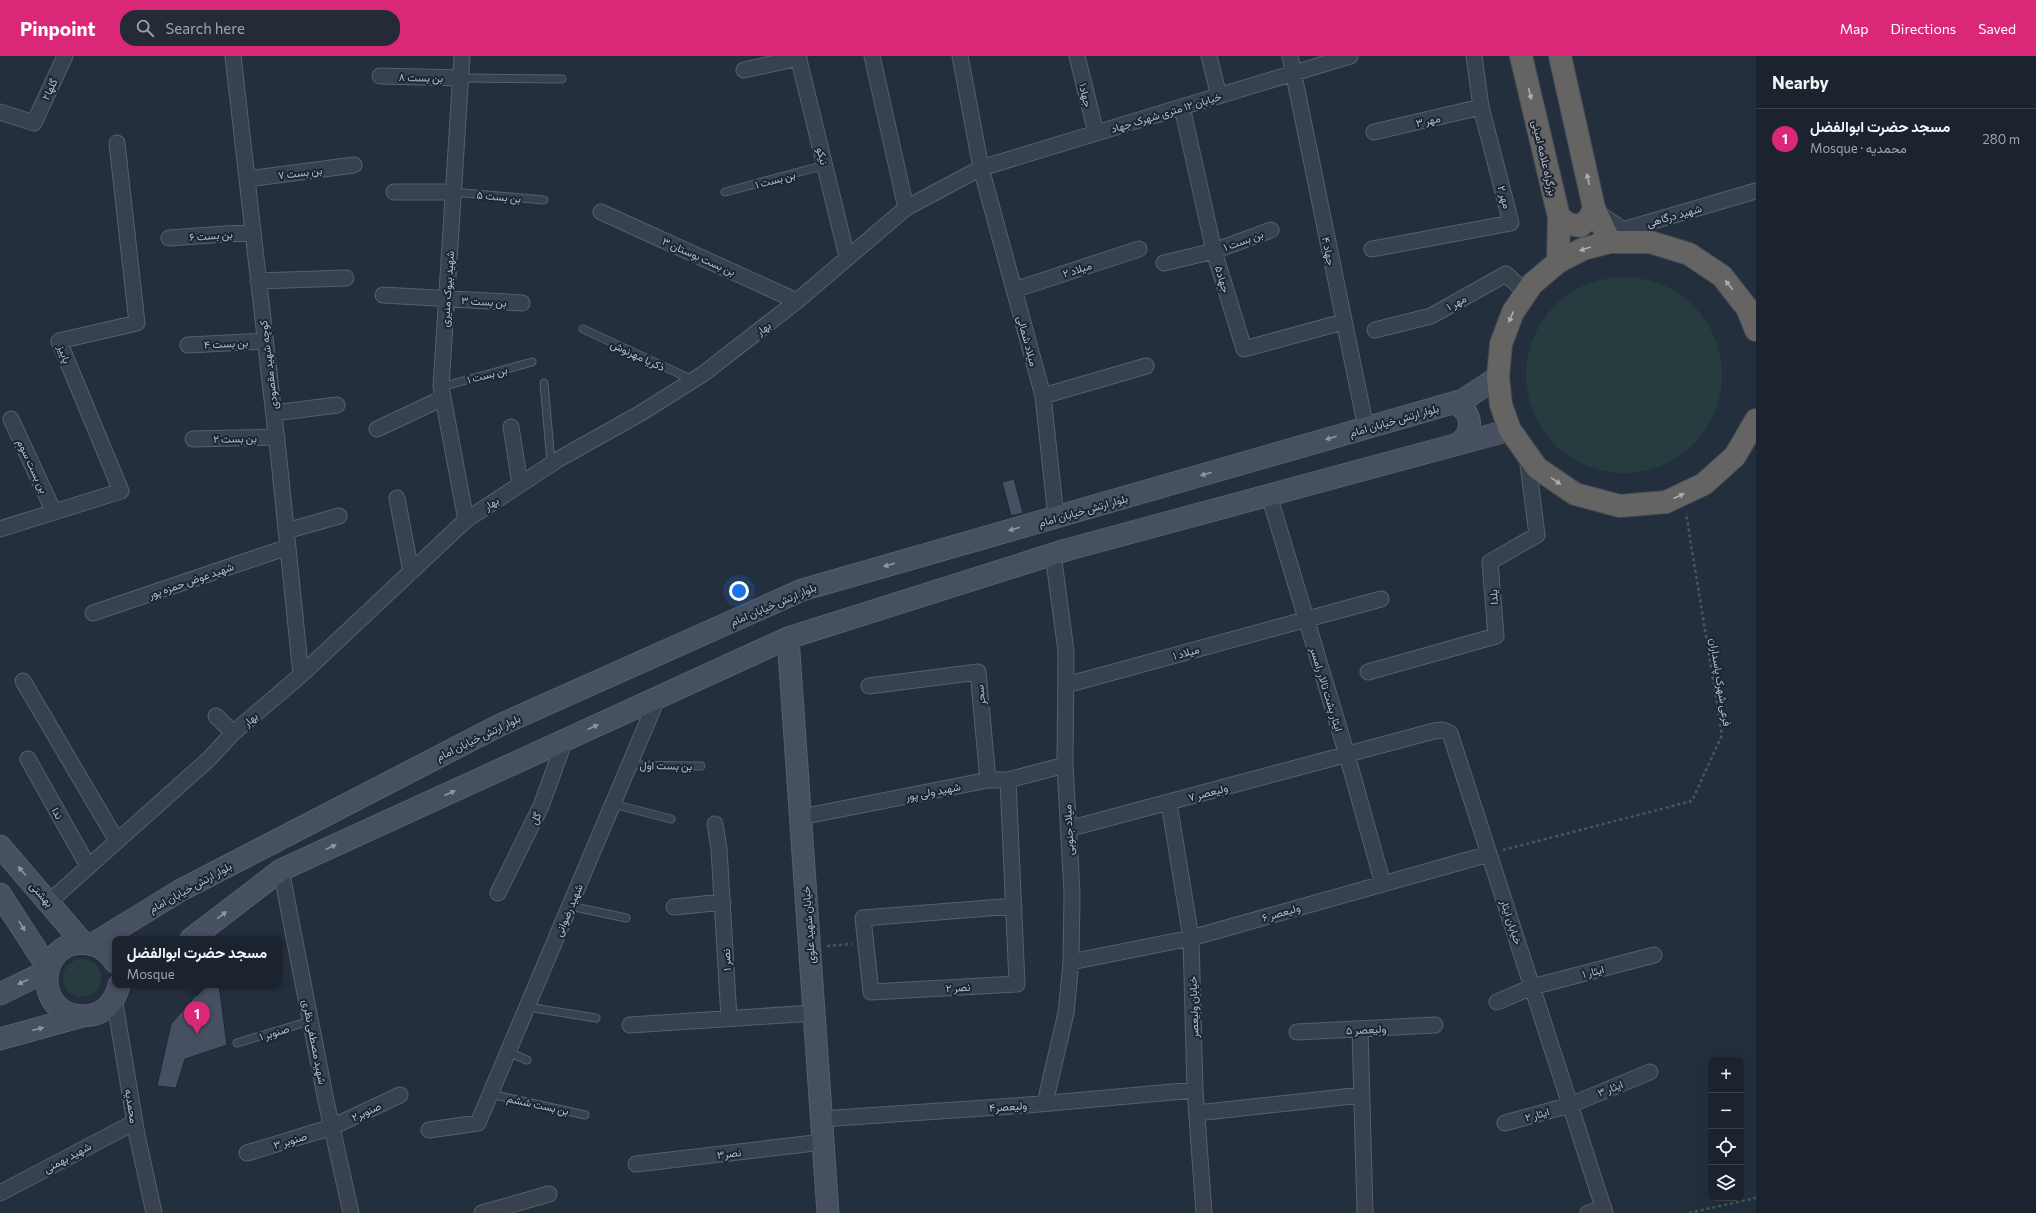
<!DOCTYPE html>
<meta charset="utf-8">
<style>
body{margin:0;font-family:Commissioner,Vazirmatn,sans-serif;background:#242b36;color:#f1f3f6}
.controls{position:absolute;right:12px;bottom:12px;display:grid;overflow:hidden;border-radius:8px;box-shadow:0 4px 16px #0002}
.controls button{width:36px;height:36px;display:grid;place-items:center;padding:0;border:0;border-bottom:1px solid #39404a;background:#1b232e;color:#f1f3f6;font:20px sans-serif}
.you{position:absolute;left:739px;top:535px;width:14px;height:14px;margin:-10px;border:3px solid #fff;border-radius:50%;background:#1a73e8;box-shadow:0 0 0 6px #1a73e833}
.badge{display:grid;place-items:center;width:26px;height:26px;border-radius:50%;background:#db2777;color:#fff;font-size:13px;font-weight:700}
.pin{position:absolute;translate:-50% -33px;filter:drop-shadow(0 1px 2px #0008)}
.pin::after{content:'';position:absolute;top:21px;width:14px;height:12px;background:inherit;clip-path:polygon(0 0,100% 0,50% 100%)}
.popup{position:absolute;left:112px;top:880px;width:170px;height:52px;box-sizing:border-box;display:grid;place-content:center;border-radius:8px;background:#1b232e;filter:drop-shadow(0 1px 3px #0005);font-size:13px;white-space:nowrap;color:#a0a4aa}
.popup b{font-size:15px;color:#f1f3f6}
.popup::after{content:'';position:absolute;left:50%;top:100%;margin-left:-8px;border:8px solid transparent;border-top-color:#1b232e}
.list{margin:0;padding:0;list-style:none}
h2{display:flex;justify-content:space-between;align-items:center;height:52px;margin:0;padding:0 16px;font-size:17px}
h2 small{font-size:13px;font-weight:400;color:#a0a4aa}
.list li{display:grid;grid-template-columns:26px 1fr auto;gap:12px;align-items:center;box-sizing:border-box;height:60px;padding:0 16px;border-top:1px solid #39404a}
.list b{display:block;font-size:15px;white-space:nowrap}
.list p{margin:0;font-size:13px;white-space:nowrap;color:#a0a4aa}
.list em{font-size:13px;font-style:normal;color:#a0a4aa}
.icon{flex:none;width:22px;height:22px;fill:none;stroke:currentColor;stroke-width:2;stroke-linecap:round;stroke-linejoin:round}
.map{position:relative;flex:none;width:1756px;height:1157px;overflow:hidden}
header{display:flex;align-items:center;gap:24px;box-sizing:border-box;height:56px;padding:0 20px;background:#db2777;color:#fff}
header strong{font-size:19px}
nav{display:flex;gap:22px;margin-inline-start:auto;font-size:14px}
.search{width:280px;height:36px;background:#242b36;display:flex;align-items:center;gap:10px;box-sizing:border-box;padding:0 14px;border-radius:16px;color:#a0a4aa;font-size:15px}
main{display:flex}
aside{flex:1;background:#1b232e}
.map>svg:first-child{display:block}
.green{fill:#263c3f}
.building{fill:#455162;stroke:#1f2835}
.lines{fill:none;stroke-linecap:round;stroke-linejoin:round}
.service-casing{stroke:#565f6c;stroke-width:9}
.minor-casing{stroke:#565f6c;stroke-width:17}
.secondary-casing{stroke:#565f6c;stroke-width:23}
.trunk-casing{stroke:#434c59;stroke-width:24}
.path{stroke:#44595c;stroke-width:2.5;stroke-dasharray:3 3;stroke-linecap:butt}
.service{stroke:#38414e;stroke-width:7}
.minor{stroke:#38414e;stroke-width:15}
.secondary{stroke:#465061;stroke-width:21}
.trunk{stroke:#656462;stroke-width:22}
.oneway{fill:#a8afba}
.oneway2{fill:#8e96a5}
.labels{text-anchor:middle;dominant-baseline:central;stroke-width:4;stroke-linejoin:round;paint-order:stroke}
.street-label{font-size:11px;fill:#b4bcc9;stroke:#1d2633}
</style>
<header>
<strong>Pinpoint</strong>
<div class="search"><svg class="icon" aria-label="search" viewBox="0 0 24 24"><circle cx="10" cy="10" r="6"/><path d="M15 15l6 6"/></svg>Search here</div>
<nav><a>Map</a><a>Directions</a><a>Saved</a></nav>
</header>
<main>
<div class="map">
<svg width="1756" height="1157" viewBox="0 0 1756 1157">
<rect width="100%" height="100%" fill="#242f3e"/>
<path class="green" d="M1526 319a98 98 0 1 1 196 0a98 98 0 1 1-196 0Z
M63 922a19 19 0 1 1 38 0a19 19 0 1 1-38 0Z"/>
<path class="building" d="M1014,423L1023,457L1011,460L1002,426Z
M205,929H219L227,989L185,1003L176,1032L157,1030L171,968Z"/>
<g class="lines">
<defs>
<path id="service" d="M461,22L562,23
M453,136L544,144
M725,136L825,109
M583,273L693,324
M544,327L551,407
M441,331L532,306
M630,709L701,710
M613,748L671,763
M570,850L626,862
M527,951L596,962
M237,987L310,965
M508,996L527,1004
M490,1038L585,1059"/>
<path id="minor" d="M233,0L279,404L301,619
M462,0L441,331L466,464
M798,0L847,201
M872,0L906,152
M960,0L981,112L1043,340L1056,461
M1077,0L1096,77
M1209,0L1219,40
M1290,0L1366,372
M744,14L799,2
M380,20L461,22
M1182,51L1214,195L1244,293L1343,266
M0,56L34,67L65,0
M1374,76L1481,51
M247,123L354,109
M394,136H453
M601,156L797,245
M1597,156L1623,174L1756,135
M169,182L253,176
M1372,193L1511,167L1481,51L1474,0
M1164,207L1214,195L1271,174
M258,225L346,222
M1014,234L1139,193
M383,239L522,247
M1375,274L1431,260L1506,218L1526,237
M188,289L265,285
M1043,340L1146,310
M274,357L337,349
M11,363L54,456
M511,371L520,428
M377,373L443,342
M193,383L277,381
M1269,439L1347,699L1383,828
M397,442L411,516
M0,473L121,435L59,285L137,267L117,87
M286,475L339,460
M93,557L288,491
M1368,616L1496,580L1490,506L1537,479L1527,400
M23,625L117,785
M1066,629L1381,543
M869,630L978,616L988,724
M216,660L233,677
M28,703L88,810
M1008,724L1017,928L871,936L863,862L1014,850
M1169,747L1191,882L1195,1034L1204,1157
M801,761L988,724H1008L1065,709
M715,768L719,793L729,962
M1068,773L1434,675L1443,674L1450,677L1605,1157
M281,814L326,1045L351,1157
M498,837L541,750L565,684
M49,846L209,703L233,677L301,619L466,464L559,403L641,357L703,318L797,245L906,152L981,112L1350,0
M674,851L723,846
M1071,906L1191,882L1489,798
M114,942L137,1079L154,1157
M1497,946L1532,931L1654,899
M630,969L814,957
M1360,973L1365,1157
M1297,976L1435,969
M1045,1047L1066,957L1071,906L1072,837L1065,709L1066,595L1053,498
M1197,1057L1362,1039
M821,1063L1028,1049L1195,1034
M1505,1067L1570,1049L1650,1016
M429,1074L478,1067L658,641
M247,1097L332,1071L400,1039
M636,1108L823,1086
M0,1137L135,1066
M482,1157L549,1138
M1588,1157L1604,1152"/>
<path id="secondary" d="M1453,347C1473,354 1475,376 1458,388
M788,582L828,1157
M0,790L83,887
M0,838L48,912
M191,883L281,814L788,582L1066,494L1510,374
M93,888L181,834L500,669L802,534L1463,344L1498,321
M115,906C109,896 100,890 89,888C34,879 31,969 92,959C107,956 116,942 119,929
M0,938L47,915
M0,983L83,960"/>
<path id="trunk" d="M1521,0L1559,161L1558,206
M1560,0L1594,152L1610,186
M1559,161L1568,168L1580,170L1589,163L1594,152
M1756,274L1747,252L1722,220L1689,198L1650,186H1610L1583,193L1558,206L1532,228L1513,256L1501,288L1498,321L1501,349L1510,374L1537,412L1575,438L1620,450L1666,446L1704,428L1735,400L1756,364"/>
</defs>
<use href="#service" class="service-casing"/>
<use href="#minor" class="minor-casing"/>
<use href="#secondary" class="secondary-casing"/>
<use href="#trunk" class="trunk-casing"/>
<path class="path" d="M1503,794L1692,745L1722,679L1686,457
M827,890L852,888
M1689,1157L1756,1142"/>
<use href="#service" class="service"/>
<use href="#minor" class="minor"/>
<use href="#secondary" class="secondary"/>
<use href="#trunk" class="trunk"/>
</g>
<defs><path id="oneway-solid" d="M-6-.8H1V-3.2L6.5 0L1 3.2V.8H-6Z"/></defs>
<g class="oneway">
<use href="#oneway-solid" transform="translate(1530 38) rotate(77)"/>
<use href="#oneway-solid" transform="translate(1588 123) rotate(-103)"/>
<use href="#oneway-solid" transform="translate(1585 193) rotate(161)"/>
<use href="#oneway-solid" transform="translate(1729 229) rotate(-129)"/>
<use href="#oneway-solid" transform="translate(1511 261) rotate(112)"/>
<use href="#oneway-solid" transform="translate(1556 425) rotate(34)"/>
<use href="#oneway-solid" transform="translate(1679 440) rotate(-24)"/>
</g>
<g class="oneway2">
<use href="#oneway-solid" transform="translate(1331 382) rotate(164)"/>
<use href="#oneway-solid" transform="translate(1206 418) rotate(164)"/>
<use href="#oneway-solid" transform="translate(1014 473) rotate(164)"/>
<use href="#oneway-solid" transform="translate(889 509) rotate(164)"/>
<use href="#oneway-solid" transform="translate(593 671) rotate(-25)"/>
<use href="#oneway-solid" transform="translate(450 737) rotate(-25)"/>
<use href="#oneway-solid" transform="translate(331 791) rotate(-25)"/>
<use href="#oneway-solid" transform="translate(22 815) rotate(-131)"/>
<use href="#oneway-solid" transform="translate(222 859) rotate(-37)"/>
<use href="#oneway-solid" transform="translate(22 870) rotate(58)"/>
<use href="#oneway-solid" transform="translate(23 926) rotate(154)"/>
<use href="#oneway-solid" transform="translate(38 973) rotate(-15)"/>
</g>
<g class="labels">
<g class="street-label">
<text transform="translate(421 21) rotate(1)">بن بست ۸</text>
<text transform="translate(49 33) rotate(-65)">گلها۲</text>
<text transform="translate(1086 39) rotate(76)">جهاد۱</text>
<text transform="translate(1166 56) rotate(-17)">خیابان ۱۲ متری شهرک جهاد</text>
<text transform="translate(1428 64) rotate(-13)">مهر ۳</text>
<text transform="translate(823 100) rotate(76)">نیکو</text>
<text transform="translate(1545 102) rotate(77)">بزرگراه علامه امینی</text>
<text transform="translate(300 116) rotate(-7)">بن بست ۷</text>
<text transform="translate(775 123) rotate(-15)">بن بست ۱</text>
<text transform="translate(499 140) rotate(5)">بن بست ۵</text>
<text transform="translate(1505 141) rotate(75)">مهر ۲</text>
<text transform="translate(1674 159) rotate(-16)">شهید درگاهی</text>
<text transform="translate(211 179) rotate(-4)">بن بست ۶</text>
<text transform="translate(1243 184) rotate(-20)">بن بست ۱</text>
<text transform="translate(1329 195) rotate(79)">جهاد ۴</text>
<text transform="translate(699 200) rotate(24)">بن بست بوستان ۳</text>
<text transform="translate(1077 213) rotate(-18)">میلاد ۲</text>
<text transform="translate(1223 223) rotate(73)">جهاد۵</text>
<text transform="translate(447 233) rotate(-86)">شهید بیوک منیری</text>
<text transform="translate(484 245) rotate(3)">بن بست ۳</text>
<text transform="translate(1456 246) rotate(-29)">مهر ۱</text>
<text transform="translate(763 272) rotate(-38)">بهار</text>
<text transform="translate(1028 285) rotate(75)">میلاد شمالی</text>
<text transform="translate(226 287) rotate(-3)">بن بست ۴</text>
<text transform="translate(65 298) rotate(70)">پاییز</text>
<text transform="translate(638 299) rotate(25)">ذکریا مهرنوش</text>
<text transform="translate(268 309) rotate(-97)">کوچه شهید مقصودی</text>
<text transform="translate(487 318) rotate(-15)">بن بست ۱</text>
<text transform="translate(1394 364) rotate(-16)">بلوار ارتش خیابان امام</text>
<text transform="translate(235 382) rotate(-1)">بن بست ۲</text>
<text transform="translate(33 410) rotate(65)">بن بست سوم</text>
<text transform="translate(491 447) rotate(-33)">بهار</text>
<text transform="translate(1083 454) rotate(-16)">بلوار ارتش خیابان امام</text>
<text transform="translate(191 524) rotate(-19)">شهید عوض حمزه پور</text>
<text transform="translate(1493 541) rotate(-94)">یلدا</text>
<text transform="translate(773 548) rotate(-23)">بلوار ارتش خیابان امام</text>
<text transform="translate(1186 596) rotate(-15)">میلاد ۱</text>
<text transform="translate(1721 626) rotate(81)">فرعی شهرک پاسداران</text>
<text transform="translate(1327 633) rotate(73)">ایثار پشت تالار رامسر</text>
<text transform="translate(980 639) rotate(-96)">سحر</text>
<text transform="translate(250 663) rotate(-41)">بهار</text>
<text transform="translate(478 681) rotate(-26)">بلوار ارتش خیابان امام</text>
<text transform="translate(666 709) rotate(1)">بن بست اول</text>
<text transform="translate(933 735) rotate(-11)">شهید ولی پور</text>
<text transform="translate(1208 736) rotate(-15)">ولیعصر ۷</text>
<text transform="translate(58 757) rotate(61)">ندا</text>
<text transform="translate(535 762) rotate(-63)">گل</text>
<text transform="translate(1068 774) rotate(-93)">میلاد جنوبی</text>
<text transform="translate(190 831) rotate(-29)">بلوار ارتش خیابان امام</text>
<text transform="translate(42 838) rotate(49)">بهشتی</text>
<text transform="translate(568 854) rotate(-67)">شهید رضوانی</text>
<text transform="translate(1281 856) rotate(-16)">ولیعصر ۶</text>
<text transform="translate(1512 866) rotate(72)">خیابان ایثار</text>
<text transform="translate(808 869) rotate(-94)">خیابان شهید علوی</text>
<text transform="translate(726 904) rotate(-93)">نصر ۱</text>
<text transform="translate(1593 915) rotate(-14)">ایثار ۱</text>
<text transform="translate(958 931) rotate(-3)">نصر ۲</text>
<text transform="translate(1193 951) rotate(-92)">خیابان ولیعصر</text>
<text transform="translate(1366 973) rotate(-3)">ولیعصر ۵</text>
<text transform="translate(274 976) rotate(-17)">صنوبر ۱</text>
<text transform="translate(315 986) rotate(79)">شهید مصطفی نظری</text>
<text transform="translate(1610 1032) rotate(-22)">ایثار ۳</text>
<text transform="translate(538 1048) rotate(12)">بن بست ششم</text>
<text transform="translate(132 1050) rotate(81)">محمدیه</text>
<text transform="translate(1008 1050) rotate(-4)">ولیعصر۴</text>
<text transform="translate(366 1055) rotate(-25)">صنوبر۲</text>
<text transform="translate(1537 1058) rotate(-16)">ایثار ۲</text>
<text transform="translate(290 1084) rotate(-17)">صنوبر ۳</text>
<text transform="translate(729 1097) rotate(-7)">نصر۳</text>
<text transform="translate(67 1101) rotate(-28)">شهید بهمنی</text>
</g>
</g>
</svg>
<div class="controls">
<button>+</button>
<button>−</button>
<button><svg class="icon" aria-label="locate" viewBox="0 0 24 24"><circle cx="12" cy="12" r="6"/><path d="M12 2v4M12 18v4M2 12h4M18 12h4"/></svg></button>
<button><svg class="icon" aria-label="layers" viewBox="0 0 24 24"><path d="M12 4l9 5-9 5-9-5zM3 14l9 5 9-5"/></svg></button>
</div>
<div class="you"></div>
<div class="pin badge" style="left:197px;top:978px">1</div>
<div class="popup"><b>مسجد حضرت ابوالفضل</b>Mosque</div>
</div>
<aside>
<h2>Nearby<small></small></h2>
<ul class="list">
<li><span class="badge">1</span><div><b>مسجد حضرت ابوالفضل</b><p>Mosque · محمدیه</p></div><em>280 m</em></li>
</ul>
</aside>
</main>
